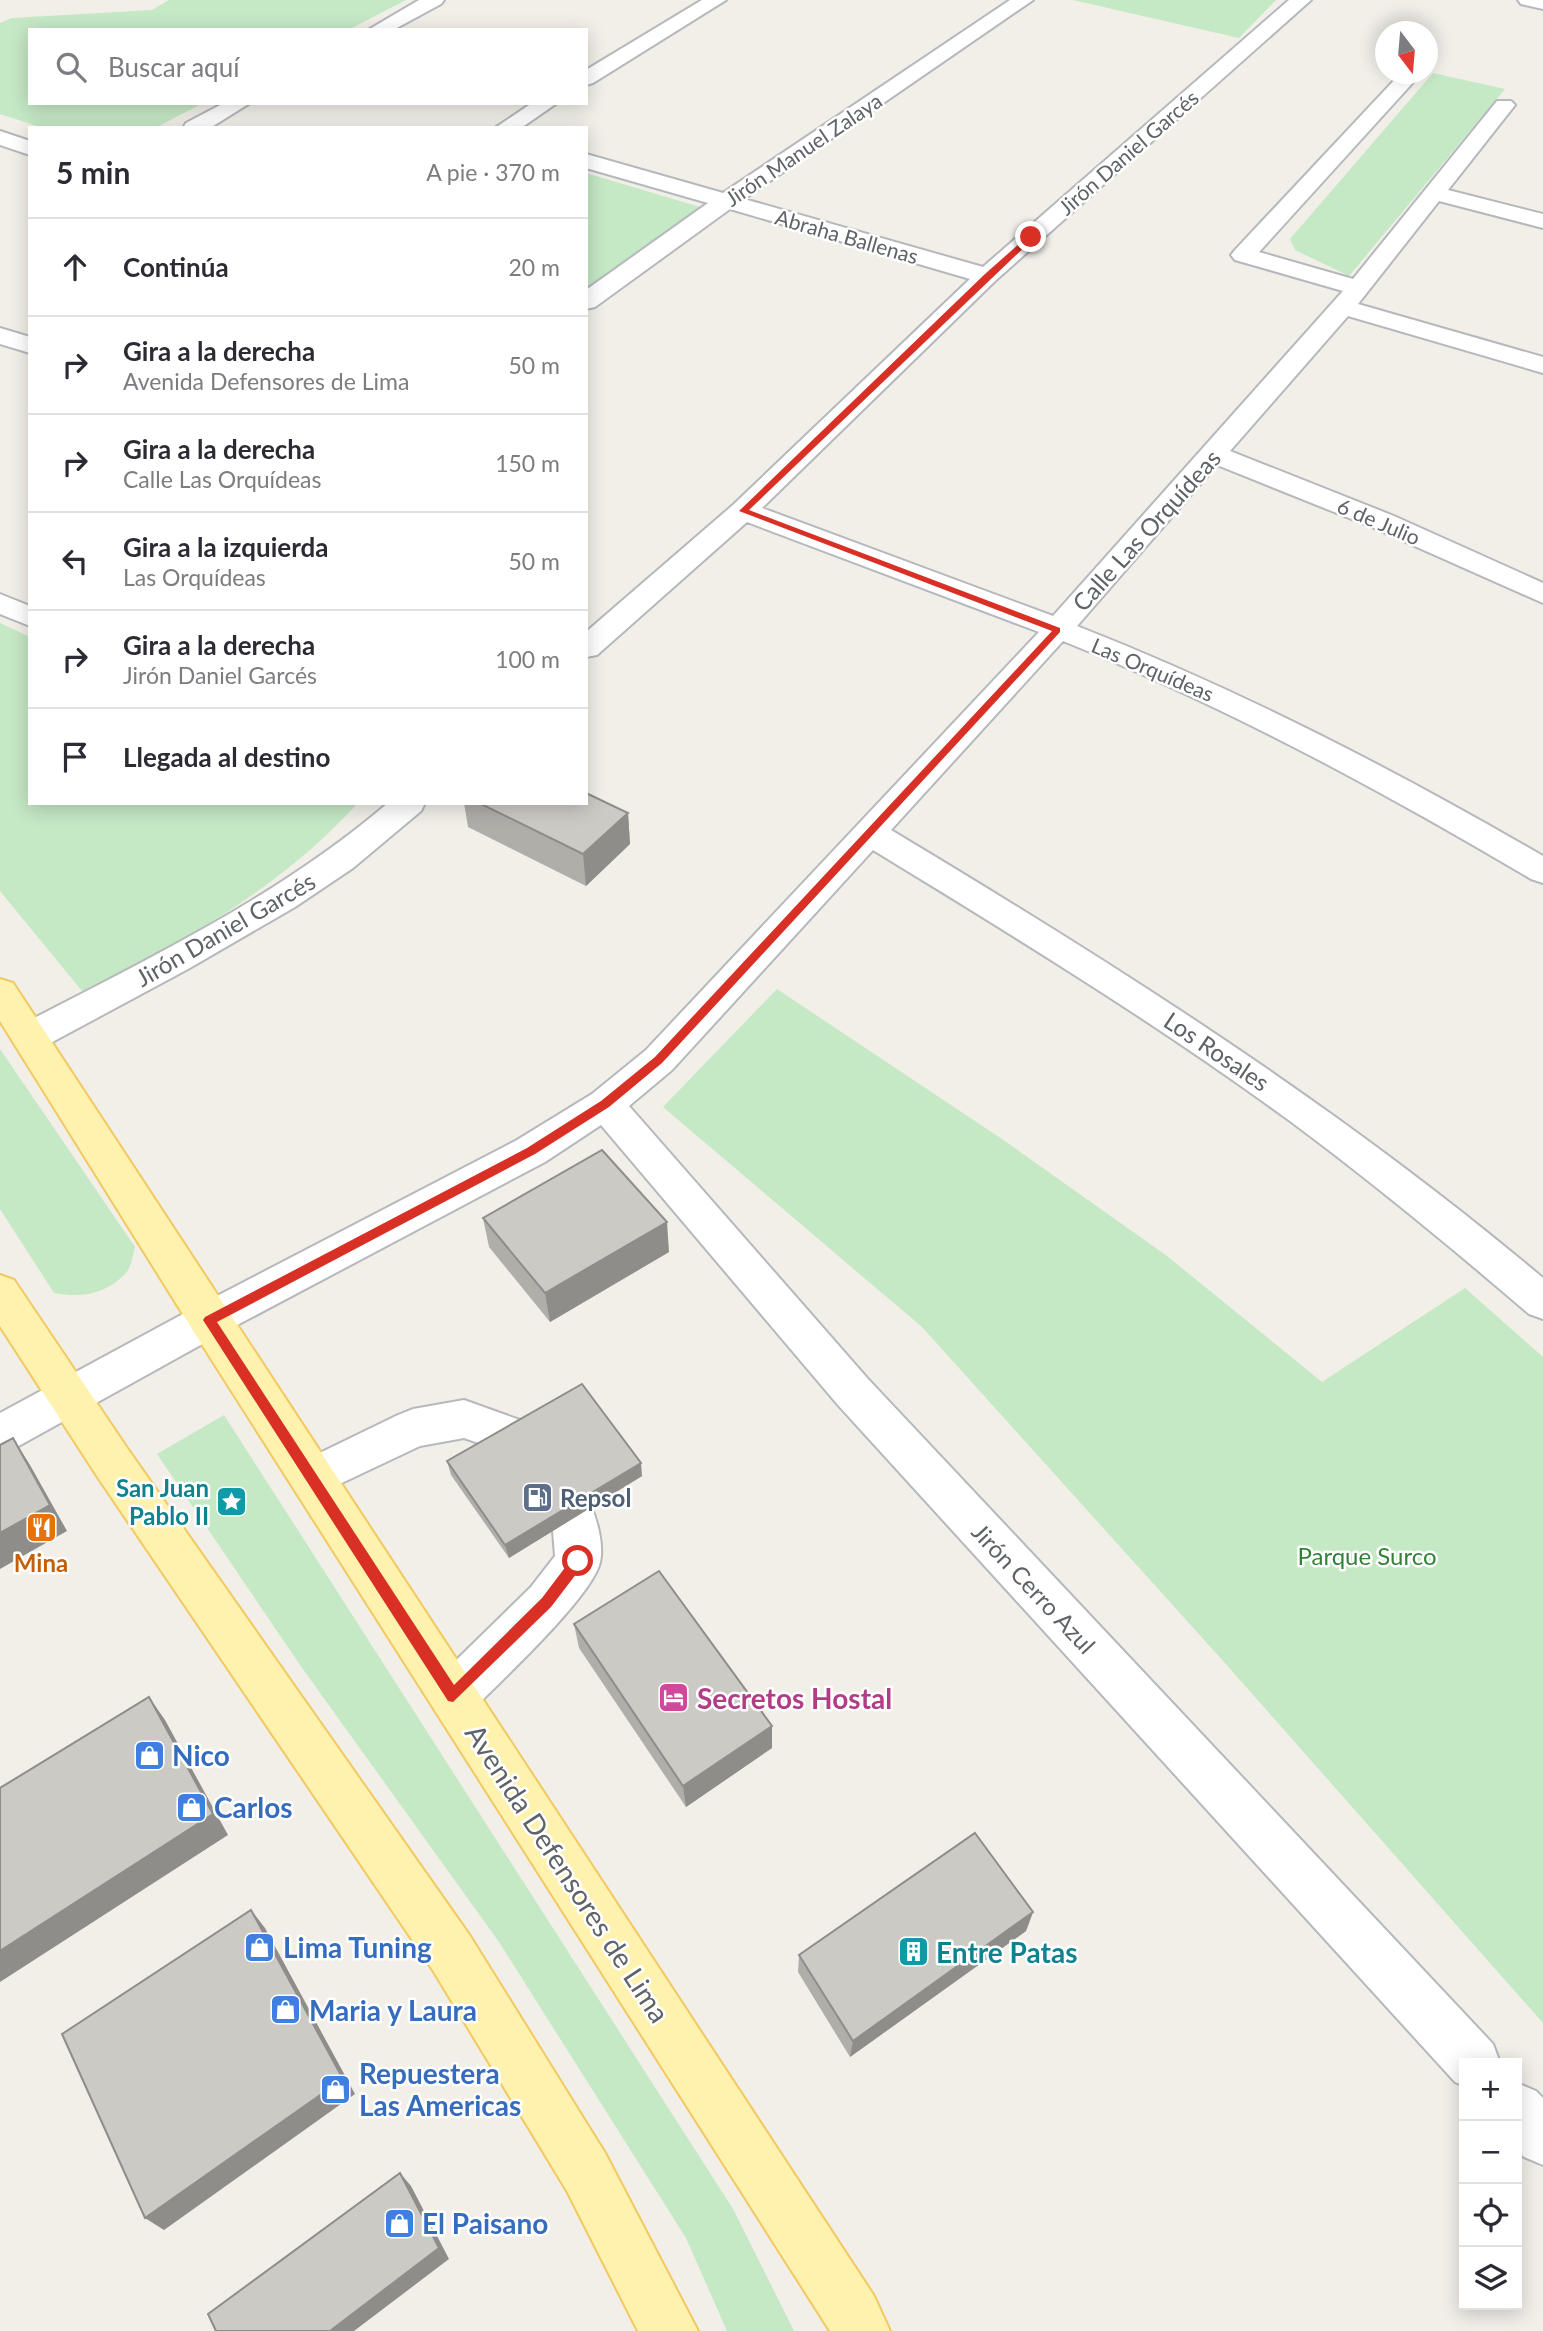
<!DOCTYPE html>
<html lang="es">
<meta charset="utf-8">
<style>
body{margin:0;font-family:Lato,sans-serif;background:#f2f2f3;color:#2b2b33}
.controls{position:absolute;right:21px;bottom:21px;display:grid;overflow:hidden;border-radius:0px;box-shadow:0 4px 18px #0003}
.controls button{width:63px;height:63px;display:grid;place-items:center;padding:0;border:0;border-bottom:2px solid #e1e1e2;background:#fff;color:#2b2b33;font:35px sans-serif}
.compass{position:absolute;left:1375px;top:21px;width:63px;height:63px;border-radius:50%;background:#fff;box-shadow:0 4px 18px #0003;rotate:164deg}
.stop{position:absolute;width:21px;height:21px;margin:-16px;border:5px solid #d93025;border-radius:50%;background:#fff}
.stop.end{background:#d93025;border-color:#fff;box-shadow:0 2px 7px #0008}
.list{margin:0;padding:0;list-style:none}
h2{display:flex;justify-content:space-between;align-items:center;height:91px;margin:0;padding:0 28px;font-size:30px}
h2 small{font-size:23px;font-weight:400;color:#7c7c81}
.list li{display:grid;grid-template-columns:46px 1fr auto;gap:21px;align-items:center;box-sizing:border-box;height:98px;padding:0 28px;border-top:2px solid #e1e1e2}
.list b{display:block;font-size:26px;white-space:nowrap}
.list p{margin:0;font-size:23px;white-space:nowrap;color:#7c7c81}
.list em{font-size:23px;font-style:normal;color:#7c7c81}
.icon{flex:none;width:38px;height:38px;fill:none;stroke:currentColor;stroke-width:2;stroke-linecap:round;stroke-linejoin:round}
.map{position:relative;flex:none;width:1543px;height:2331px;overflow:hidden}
.search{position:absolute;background:#fff;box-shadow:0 4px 18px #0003;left:28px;top:28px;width:560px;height:77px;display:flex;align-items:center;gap:18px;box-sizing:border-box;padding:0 24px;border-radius:0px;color:#7c7c81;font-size:26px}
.panel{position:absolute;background:#fff;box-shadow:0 4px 18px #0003;left:28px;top:126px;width:560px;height:679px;border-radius:0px}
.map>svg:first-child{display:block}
.green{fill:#c5e8c5}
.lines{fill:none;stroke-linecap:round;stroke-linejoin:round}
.minor-casing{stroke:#b5b8bc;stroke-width:4}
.major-casing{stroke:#f2c960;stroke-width:4}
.minor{fill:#fff;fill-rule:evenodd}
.major{fill:#fff2af;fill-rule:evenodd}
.wall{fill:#afaea9}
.shaded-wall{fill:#8f8d8a}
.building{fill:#cccac5;stroke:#8f8d8a;stroke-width:2}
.route{fill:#d93025}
.labels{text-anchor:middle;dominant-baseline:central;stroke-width:5;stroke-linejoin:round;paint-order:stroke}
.far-street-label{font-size:21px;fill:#5f6368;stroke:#fff}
.street-label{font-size:24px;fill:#5f6368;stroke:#fff}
.culture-label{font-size:24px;font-weight:bold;fill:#0d838f;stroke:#fff;text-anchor:end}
.service-label{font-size:24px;font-weight:bold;fill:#4e5e75;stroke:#fff;text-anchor:start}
.park-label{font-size:24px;fill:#348238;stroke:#fff}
.food-label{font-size:24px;font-weight:bold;fill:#c56008;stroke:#fff}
.near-hotel-label{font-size:28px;font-weight:bold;fill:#b23c85;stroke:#fff;text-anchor:start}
.near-shop-label{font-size:28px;font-weight:bold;fill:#366cbe;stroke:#fff;text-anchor:start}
.near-street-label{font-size:28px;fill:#5f6368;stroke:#fff}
.near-culture-label{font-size:28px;font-weight:bold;fill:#0d838f;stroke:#fff;text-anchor:start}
</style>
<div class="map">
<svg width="1543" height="2331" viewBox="0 0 1543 2331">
<rect width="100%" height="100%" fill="#f1efe8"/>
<path class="green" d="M169,0H406L348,30H30V103H203L155,128H43L0,114V23L12,18L152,10Z
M1073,0H1276L1239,38Z
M1433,73L1505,89L1349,276L1295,250L1290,239Z
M586,173L700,207L586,288Z
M0,623L30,637V803H358C281,887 184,943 82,991L0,891Z
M777,989L1002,1139L1167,1256L1322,1382L1465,1288L1543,1357V2023L1224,1662L922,1327L663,1107Z
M0,1049L135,1247C133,1255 131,1267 126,1273C106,1295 80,1298 54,1293L0,1209Z
M224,1415L733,2209L794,2331H727L686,2238L499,1942L300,1665L157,1454Z"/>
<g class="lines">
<defs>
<path id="minor" d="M419,0H444L441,4L393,30H368Z
M702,0H726L593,83L586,85V70Z
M1010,0H1033L744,199L983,267L1289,0H1311L995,281L762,508L1053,616L1343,291L1235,260L1231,255L1235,250L1400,74H1414L1417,78L1259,252L1353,279L1497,101H1511L1515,105L1448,190L1543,214V228L1439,201L1358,304L1543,357V373L1348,316L1230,451L1394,516L1543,583V603L1374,528L1217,465L1077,626C1240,690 1391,768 1543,856V883L1531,879C1379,789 1227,707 1063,641L891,830C1118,966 1340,1107 1543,1278V1319L1529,1314C1451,1247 1372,1182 1290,1121C1156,1023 1014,936 873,850L672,1070L629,1106L868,1379L1493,2044L1500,2063H1464V2086L1455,2082L838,1405L601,1125L545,1162L224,1332L15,1448L0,1454V1413L194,1308L517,1140L592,1094L646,1050L1039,632L747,522L597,655L586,657V632L733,505L970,279L730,209L595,307L586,309V290L708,203L586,168V154L723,193Z
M1518,0H1543V9L1521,4Z
M224,103H250L210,128H183L186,123Z
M532,103H557L521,128H495Z
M0,131L30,141V155L0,145Z
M0,328L30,337V353L0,344Z
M0,594L30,606V626L0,614Z
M388,803H425L421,811L353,868L295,907L188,969L43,1047L30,1051L17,1047L12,1037L17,1027C146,960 277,898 388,803Z
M464,1400L531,1424L537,1437L531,1450L516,1456L464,1438L420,1446L312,1497L297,1492L290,1478L297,1464L398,1415L413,1409Z
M574,1498L590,1504C597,1519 604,1545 600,1562C593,1596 498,1684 470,1712L453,1719L436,1712L429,1696L436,1680L531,1587L555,1556L552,1518L558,1504Z
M1517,2083L1536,2091L1543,2098V2165L1524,2157L1517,2150Z"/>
<path id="major" d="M0,979L13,983L874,2296L890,2331H830L194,1332L0,1021Z
M0,1275L14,1280L127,1448L470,1936L605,2153L698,2331H638L567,2191L434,1972L97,1476L0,1326Z"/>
</defs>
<use href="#minor" class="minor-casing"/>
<use href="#major" class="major-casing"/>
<use href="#minor" class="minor"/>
<use href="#major" class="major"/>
</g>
<path class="wall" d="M464,803H586L628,813L630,844L586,886L468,827Z
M483,1218L669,1252L550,1322L489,1247Z
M447,1461L642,1476L509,1558L451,1475Z
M574,1624L772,1726V1748L686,1807L579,1648Z
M1033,1912L1026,1931L850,2057L798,1972L799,1955Z"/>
<path class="shaded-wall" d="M628,813L630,844L586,886L583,854Z
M667,1222L669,1252L550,1322L545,1293Z
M13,1438L30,1465L67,1531L0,1569V1533Z
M641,1463L642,1476L509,1558L505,1545Z
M149,1697L165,1720L228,1835L0,1982V1951Z
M772,1726V1748L686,1807L683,1786Z
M251,1910L265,1928L355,2094L164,2230L145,2218Z
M1033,1912L1026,1931L850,2057L853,2041Z
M400,2173L411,2186L449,2259L354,2331H330Z"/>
<path class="building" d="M586,793L628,813L583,854L479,803H586Z
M602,1150L667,1222L545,1293L483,1218Z
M582,1384L641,1463L505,1545L447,1461Z
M13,1438L50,1505L0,1533V1445Z
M659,1571L772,1726L683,1786L574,1624Z
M149,1697L213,1814L0,1951V1788Z
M975,1833L1033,1912L853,2041L799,1955Z
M251,1910L343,2079L145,2218L62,2034Z
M400,2173L439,2248L330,2331H216L208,2314Z"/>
<path class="route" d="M1029,235L1035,237L749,510L1060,628V632L662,1063L609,1107L535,1154L217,1322L454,1685L542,1598L573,1557H583V1565L551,1607L453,1702L448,1701L203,1320L205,1317L527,1148L601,1101L655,1057L1052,631L739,511L985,274Z"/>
<defs>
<symbol id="fuel-square" viewBox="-11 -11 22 22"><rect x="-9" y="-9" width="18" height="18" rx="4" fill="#5c6f8a" stroke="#fff"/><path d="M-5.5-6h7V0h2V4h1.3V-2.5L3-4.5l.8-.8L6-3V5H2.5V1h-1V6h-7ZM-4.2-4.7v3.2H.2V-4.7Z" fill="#fff"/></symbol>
<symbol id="sight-square" viewBox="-11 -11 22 22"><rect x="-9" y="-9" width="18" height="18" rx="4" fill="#0f9aa8" stroke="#fff"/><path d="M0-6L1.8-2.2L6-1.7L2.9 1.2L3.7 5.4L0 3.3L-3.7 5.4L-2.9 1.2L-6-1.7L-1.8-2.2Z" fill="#fff"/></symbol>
<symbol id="restaurant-square" viewBox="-11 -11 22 22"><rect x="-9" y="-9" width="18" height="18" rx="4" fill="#e8710a" stroke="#fff"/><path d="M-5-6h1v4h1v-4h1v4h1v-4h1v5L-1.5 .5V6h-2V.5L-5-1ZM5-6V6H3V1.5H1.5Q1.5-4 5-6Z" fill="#fff"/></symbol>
<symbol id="hotel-square" viewBox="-11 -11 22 22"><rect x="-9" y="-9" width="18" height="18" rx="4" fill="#d1479c" stroke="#fff"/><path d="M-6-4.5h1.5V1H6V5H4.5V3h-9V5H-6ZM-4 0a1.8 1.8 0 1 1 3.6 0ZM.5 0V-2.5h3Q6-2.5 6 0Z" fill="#fff"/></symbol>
<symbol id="shop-square" viewBox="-11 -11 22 22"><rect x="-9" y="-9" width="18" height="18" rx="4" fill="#3f7fe0" stroke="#fff"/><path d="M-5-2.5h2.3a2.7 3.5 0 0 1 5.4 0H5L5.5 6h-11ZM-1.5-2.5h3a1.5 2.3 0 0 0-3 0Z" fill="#fff"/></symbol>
<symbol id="building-square" viewBox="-11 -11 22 22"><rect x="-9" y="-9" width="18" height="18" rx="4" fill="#0f9aa8" stroke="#fff"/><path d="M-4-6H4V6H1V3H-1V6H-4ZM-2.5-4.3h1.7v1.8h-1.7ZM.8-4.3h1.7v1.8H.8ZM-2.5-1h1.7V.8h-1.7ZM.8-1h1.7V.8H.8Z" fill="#fff"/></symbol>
</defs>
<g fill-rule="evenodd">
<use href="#fuel-square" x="520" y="1480" width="35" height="35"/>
<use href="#sight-square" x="214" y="1484" width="35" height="35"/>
<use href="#restaurant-square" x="24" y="1510" width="35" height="35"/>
<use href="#hotel-square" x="656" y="1680" width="35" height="35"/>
<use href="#shop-square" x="132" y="1738" width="35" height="35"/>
<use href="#shop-square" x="174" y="1790" width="35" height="35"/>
<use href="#shop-square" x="242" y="1930" width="35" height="35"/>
<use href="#building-square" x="896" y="1934" width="35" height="35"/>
<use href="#shop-square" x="268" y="1992" width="35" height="35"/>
<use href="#shop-square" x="318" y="2072" width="35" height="35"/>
<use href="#shop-square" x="382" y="2206" width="35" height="35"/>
</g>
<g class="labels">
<g class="far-street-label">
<text transform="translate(803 149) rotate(-34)">Jirón Manuel Zalaya</text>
<text transform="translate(1128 152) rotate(-41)">Jirón Daniel Garcés</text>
<text transform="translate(847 236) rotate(16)">Abraha Ballenas</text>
<text transform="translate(1379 521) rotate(23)">6 de Julio</text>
<text transform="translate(1153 669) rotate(23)">Las Orquídeas</text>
</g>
<g class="street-label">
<text transform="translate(1146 530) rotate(-48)">Calle Las Orquídeas</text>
<text transform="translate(225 929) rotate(-30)">Jirón Daniel Garcés</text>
<text transform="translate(1217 1051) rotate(34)">Los Rosales</text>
<text transform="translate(1034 1588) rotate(47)">Jirón Cerro Azul</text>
</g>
<g class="culture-label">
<text x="209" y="1487">San Juan<tspan x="209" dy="28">Pablo II</tspan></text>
</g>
<g class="service-label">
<text x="560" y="1497">Repsol</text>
</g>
<g class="park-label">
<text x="1367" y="1555">Parque Surco</text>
</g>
<g class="food-label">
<text x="41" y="1562">Mina</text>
</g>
<g class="near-hotel-label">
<text x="697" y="1698">Secretos Hostal</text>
</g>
<g class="near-shop-label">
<text x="172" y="1755">Nico</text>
<text x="214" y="1807">Carlos</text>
<text x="283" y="1947">Lima Tuning</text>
<text x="309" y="2010">Maria y Laura</text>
<text x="359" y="2073">Repuestera<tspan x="359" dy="32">Las Americas</tspan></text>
<text x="422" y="2223">El Paisano</text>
</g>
<g class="near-street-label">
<text transform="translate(568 1873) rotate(57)">Avenida Defensores de Lima</text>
</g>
<g class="near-culture-label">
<text x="936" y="1952">Entre Patas</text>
</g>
</g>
</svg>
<div class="controls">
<button>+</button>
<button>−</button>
<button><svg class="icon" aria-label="locate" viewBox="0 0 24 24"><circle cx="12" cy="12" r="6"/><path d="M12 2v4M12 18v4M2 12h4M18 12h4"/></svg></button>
<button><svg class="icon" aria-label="layers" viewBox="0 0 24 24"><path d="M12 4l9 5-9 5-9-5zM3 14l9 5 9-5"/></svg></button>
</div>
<svg class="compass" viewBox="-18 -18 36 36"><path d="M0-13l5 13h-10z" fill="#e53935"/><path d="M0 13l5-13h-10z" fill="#7c7c81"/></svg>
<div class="stop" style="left:578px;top:1561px"></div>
<div class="stop end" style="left:1031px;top:237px"></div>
<div class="search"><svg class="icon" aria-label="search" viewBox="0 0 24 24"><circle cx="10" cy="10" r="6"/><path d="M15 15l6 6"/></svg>Buscar aquí</div>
<section class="panel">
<h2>5 min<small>A pie · 370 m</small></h2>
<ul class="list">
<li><svg class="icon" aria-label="ahead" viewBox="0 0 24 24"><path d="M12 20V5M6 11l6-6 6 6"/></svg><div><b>Continúa</b></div><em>20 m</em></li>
<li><svg class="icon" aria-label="right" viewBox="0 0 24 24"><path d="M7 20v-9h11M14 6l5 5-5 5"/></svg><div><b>Gira a la derecha</b><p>Avenida Defensores de Lima</p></div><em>50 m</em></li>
<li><svg class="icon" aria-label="right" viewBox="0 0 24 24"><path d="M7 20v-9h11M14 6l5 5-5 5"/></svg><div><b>Gira a la derecha</b><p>Calle Las Orquídeas</p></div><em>150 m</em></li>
<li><svg class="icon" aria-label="left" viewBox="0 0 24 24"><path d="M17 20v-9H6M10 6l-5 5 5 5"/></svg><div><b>Gira a la izquierda</b><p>Las Orquídeas</p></div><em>50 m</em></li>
<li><svg class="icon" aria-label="right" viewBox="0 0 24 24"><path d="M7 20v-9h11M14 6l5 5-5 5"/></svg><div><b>Gira a la derecha</b><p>Jirón Daniel Garcés</p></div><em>100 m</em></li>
<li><svg class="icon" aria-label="arrive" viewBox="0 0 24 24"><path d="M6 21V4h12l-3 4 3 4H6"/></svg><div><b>Llegada al destino</b></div></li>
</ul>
</section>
</div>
